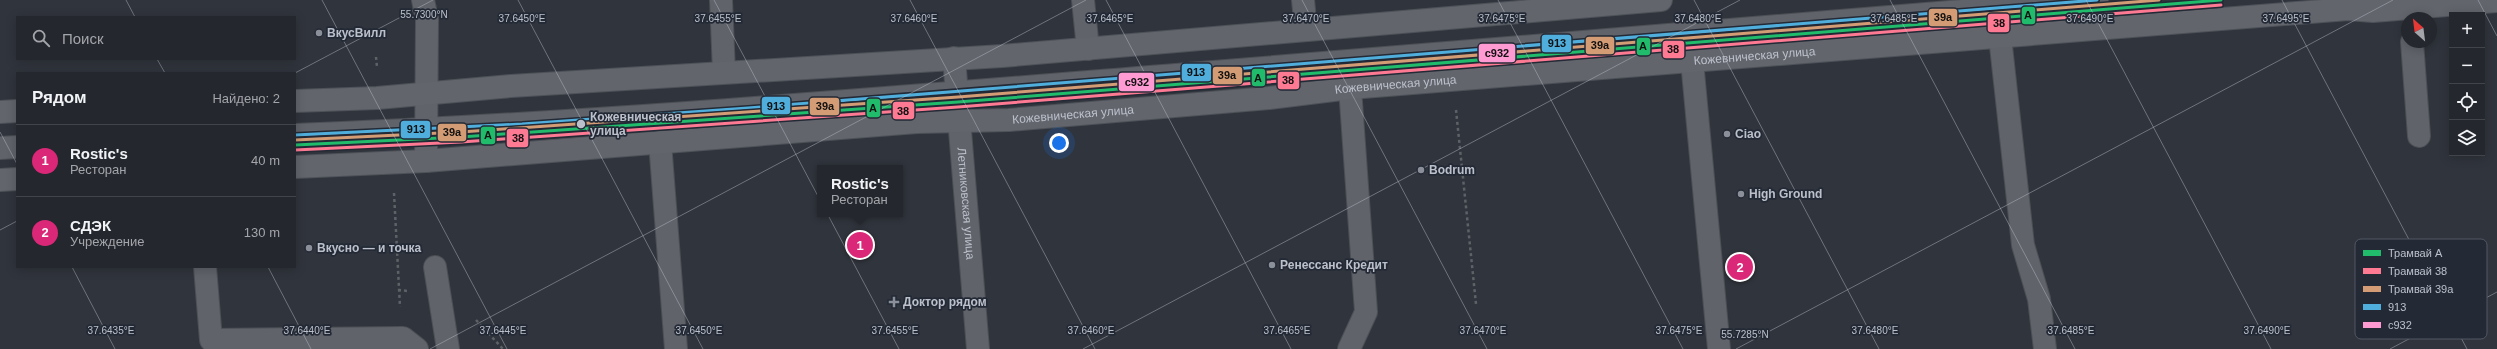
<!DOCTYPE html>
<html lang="ru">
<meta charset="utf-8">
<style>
body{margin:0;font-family:Helvetica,sans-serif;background:#2c2f35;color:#f1f3f6}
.controls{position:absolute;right:12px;top:12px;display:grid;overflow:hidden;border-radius:0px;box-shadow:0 2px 10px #0003}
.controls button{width:36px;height:36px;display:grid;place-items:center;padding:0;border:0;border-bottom:1px solid #414449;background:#24272d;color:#f1f3f6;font:20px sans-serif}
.compass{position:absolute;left:2401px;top:12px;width:36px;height:36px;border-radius:50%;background:#24272d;box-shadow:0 2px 10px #0003;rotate:332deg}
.you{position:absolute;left:1059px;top:143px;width:14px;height:14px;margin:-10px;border:3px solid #fff;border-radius:50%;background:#1a73e8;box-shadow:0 0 0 6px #1a73e833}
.badge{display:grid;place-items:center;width:26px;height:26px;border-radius:50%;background:#db2777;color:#fff;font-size:13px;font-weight:700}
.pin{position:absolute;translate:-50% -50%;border:2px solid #fff;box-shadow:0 1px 4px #0006}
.popup{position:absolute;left:817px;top:165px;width:86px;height:52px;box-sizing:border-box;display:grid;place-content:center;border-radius:0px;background:#24272d;filter:drop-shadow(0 1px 3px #0005);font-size:13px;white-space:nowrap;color:#a3a5aa}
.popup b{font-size:15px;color:#f1f3f6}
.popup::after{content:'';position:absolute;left:50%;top:100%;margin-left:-8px;border:8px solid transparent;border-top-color:#24272d}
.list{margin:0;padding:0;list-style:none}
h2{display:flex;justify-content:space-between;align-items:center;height:52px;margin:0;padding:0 16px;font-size:17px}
h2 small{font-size:13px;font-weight:400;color:#a3a5aa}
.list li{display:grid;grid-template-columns:26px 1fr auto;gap:12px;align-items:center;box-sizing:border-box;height:72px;padding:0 16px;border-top:1px solid #414449}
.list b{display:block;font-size:15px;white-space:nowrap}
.list p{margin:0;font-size:13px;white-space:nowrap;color:#a3a5aa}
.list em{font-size:13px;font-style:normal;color:#a3a5aa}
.icon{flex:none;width:22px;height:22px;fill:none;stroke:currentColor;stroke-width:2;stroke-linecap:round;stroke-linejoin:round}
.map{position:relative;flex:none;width:2497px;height:349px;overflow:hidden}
.search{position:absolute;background:#24272d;box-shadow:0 2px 10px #0003;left:16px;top:16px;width:280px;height:44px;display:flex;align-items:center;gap:10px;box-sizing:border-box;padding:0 14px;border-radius:0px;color:#a3a5aa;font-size:15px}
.panel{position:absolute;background:#24272d;box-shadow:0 2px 10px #0003;left:16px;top:72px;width:280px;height:196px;border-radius:0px}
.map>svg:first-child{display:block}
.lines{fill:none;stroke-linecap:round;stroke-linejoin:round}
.minor-casing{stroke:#4c4f55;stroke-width:24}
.major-casing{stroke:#4d5158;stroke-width:24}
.path{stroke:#5e6267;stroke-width:2.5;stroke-dasharray:3 3;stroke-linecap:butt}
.minor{stroke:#60636a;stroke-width:22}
.major{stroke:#62656c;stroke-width:22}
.bus-1-casing{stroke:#232a36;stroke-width:6}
.bus-2-casing{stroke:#232a36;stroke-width:6}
.bus-1{stroke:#50aedc;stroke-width:3}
.bus-2{stroke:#ff9ad2;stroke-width:3}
.tram-1-casing{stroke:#232a36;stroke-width:6}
.tram-2-casing{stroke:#232a36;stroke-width:6}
.tram-3-casing{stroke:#232a36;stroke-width:6}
.tram-1{stroke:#20bc6c;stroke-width:3}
.tram-2{stroke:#fe7a93;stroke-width:3}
.tram-3{stroke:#d39c74;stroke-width:3}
.ticks{fill:none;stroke:#bcc0cb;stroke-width:1;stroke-opacity:0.45}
.poi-dot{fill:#8b8f99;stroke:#232a36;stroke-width:1.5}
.stop-dot{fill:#bcc0cb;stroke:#232a36;stroke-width:1.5}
.labels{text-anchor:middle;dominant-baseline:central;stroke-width:3.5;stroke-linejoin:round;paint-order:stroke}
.poi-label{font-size:12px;font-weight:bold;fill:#bcc0cb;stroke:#232a36;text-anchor:start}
.street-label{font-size:12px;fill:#bcc0cb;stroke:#232a36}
.stop-label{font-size:12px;font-weight:bold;fill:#bcc0cb;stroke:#232a36;text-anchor:start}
.key{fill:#232a36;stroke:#515763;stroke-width:1}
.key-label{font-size:11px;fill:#bcc0cb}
.ticks-label{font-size:10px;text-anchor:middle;fill:#bcc0cb;stroke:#232a36;stroke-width:3.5;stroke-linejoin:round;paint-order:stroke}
.line-badge{stroke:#232a36;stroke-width:1.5}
.pale-badge-label{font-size:11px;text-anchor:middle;font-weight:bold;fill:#111}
</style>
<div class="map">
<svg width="2497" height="349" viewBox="0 0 2497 349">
<rect width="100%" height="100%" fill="#30343c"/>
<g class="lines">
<defs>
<g id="minor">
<path d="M423,0L427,19L426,161"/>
<path d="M721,0L724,72"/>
<path d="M1083,0L1088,49"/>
<path d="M1303,0L1306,30"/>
<path d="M2000,37L2023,245L2039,299L2045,349"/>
<path d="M2412,42L2419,136"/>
<path id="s1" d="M954,58L978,349"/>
<path d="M1692,61L1719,349"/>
<path d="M295,135C598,123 899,97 1201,73C1500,48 1799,24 2097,0"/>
<path d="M660,142L676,349"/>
<path d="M0,148L17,147"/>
<path d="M205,267L211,340L403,338L417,349"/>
<path d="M435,267L448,349"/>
<path d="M1349,349L1366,312L1350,88"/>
</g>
<g id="major">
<path d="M295,101L377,98L511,86L1002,56L1661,0"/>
<path d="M0,112L17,111"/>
<path id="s2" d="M295,167L426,161L917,122L1009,120L1269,98L1350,88L2348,9L2373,11L2497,1"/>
<path d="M0,180L17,179"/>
</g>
</defs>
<use href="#minor" class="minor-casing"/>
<use href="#major" class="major-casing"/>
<path class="path" d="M376,57L377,67
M1456,110L1476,304
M394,193L400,307
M398,290L408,291
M476,320L503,349"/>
<use href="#minor" class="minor"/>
<use href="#major" class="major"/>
<defs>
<path id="bus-1" d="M295,135L522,124L748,108L2097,0"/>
<path id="bus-2" d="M295,140L522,129L749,113L2097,5"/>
</defs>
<use href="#bus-1" class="bus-1-casing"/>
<use href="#bus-2" class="bus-2-casing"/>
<use href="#bus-1" class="bus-1"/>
<use href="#bus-2" class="bus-2"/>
<defs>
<path id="tram-1" d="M295,145L461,137L958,102L2221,0"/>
<path id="tram-2" d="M295,150L461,142L958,107L2221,5"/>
<path id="tram-3" d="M295,140L461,132L958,97L2159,0"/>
</defs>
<use href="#tram-1" class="tram-1-casing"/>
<use href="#tram-2" class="tram-2-casing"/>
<use href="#tram-3" class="tram-3-casing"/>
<use href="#tram-1" class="tram-1"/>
<use href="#tram-2" class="tram-2"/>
<use href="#tram-3" class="tram-3"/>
</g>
<path class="ticks" d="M126,0L135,17M322,0L507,349M518,0L703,349M714,0L899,349M910,0L1095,349M1106,0L1291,349M1302,0L1487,349M1498,0L1683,349M1694,0L1879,349M1890,0L2075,349M2086,0L2271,349M2282,0L2467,349M2478,0L2497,36M157,59L165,73M295,73L433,0M0,132L17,164M0,230L17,221M72,267L115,349M268,267L311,349M430,349L1086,0M1083,349L1740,0M1736,349L2393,0M2390,349L2497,292"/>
<g class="poi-dot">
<circle cx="319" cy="33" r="4"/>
<circle cx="1727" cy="134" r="4"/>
<circle cx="1421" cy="170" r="4"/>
<circle cx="1741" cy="194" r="4"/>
<circle cx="309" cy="248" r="4"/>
<circle cx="1272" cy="265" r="4"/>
<path d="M892 296h4v4h4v4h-4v4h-4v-4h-4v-4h4z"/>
</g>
<circle class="stop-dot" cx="581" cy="124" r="5"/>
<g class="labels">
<g class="poi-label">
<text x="327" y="33">ВкусВилл</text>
<text x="1735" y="134">Ciao</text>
<text x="1429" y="170">Bodrum</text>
<text x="1749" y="194">High Ground</text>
<text x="317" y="248">Вкусно — и точка</text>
<text x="1280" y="265">Ренессанс Кредит</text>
<text x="903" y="302">Доктор рядом</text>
</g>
<g class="street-label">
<text stroke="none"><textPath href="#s2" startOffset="1464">Кожевническая улица</textPath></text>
<text stroke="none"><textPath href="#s2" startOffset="1104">Кожевническая улица</textPath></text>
<text stroke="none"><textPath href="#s2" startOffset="780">Кожевническая улица</textPath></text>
<text stroke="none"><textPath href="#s1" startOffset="146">Летниковская улица</textPath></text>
</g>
<g class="stop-label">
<text x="590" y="117">Кожевническая<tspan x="590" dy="14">улица</tspan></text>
</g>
</g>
<rect x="2355" y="239" width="132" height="100" rx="6" class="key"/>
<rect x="2363" y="250" width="18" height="6" fill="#20bc6c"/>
<rect x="2363" y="268" width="18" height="6" fill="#fe7a93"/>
<rect x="2363" y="286" width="18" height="6" fill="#d39c74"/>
<rect x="2363" y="304" width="18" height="6" fill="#50aedc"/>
<rect x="2363" y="322" width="18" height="6" fill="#ff9ad2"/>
<g class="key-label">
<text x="2388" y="257">Трамвай А</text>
<text x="2388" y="275">Трамвай 38</text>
<text x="2388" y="293">Трамвай 39а</text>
<text x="2388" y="311">913</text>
<text x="2388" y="329">с932</text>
</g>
<g class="ticks-label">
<text x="424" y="18">55.7300°N</text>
<text x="2090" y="22">37.6490°E</text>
<text x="522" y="22">37.6450°E</text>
<text x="718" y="22">37.6455°E</text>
<text x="914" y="22">37.6460°E</text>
<text x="1110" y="22">37.6465°E</text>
<text x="1306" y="22">37.6470°E</text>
<text x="1502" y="22">37.6475°E</text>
<text x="1698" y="22">37.6480°E</text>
<text x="1894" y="22">37.6485°E</text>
<text x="2286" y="22">37.6495°E</text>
<text x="111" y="334">37.6435°E</text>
<text x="307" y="334">37.6440°E</text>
<text x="503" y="334">37.6445°E</text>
<text x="699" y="334">37.6450°E</text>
<text x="895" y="334">37.6455°E</text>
<text x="1091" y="334">37.6460°E</text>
<text x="1287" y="334">37.6465°E</text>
<text x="1483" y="334">37.6470°E</text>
<text x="1679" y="334">37.6475°E</text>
<text x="1875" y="334">37.6480°E</text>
<text x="2071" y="334">37.6485°E</text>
<text x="2267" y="334">37.6490°E</text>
<text x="1745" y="338">55.7285°N</text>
</g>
<g class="line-badge">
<rect x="2021" y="6" width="15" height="19" rx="4" fill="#20bc6c"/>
<rect x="1928" y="8" width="30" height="19" rx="4" fill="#d39c74"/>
<rect x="1987" y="13" width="23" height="20" rx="4" fill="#fe7a93"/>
<rect x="1541" y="34" width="31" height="19" rx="4" fill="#50aedc"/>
<rect x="1585" y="36" width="30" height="19" rx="4" fill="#d39c74"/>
<rect x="1636" y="37" width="15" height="19" rx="4" fill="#20bc6c"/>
<rect x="1662" y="40" width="23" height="19" rx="4" fill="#fe7a93"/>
<rect x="1478" y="43" width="38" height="20" rx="4" fill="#ff9ad2"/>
<rect x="1181" y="63" width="31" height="19" rx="4" fill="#50aedc"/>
<rect x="1212" y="66" width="31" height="19" rx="4" fill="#d39c74"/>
<rect x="1251" y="68" width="15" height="19" rx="4" fill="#20bc6c"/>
<rect x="1277" y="71" width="23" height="19" rx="4" fill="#fe7a93"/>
<rect x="1118" y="72" width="37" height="20" rx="4" fill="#ff9ad2"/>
<rect x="761" y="96" width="30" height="19" rx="4" fill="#50aedc"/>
<rect x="809" y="97" width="31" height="19" rx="4" fill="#d39c74"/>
<rect x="866" y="98" width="15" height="20" rx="4" fill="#20bc6c"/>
<rect x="892" y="101" width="23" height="19" rx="4" fill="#fe7a93"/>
<rect x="400" y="120" width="31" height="19" rx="4" fill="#50aedc"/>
<rect x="437" y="123" width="30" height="19" rx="4" fill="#d39c74"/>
<rect x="480" y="126" width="16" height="19" rx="4" fill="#20bc6c"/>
<rect x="506" y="128" width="23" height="20" rx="4" fill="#fe7a93"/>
</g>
<g class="pale-badge-label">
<text x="2028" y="19">А</text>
<text x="1943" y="21">39а</text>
<text x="1999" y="27">38</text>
<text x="1557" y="47">913</text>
<text x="1600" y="49">39а</text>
<text x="1643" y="50">А</text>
<text x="1673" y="53">38</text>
<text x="1497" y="57">с932</text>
<text x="1196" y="76">913</text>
<text x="1227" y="79">39а</text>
<text x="1258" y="82">А</text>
<text x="1288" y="84">38</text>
<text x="1137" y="86">с932</text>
<text x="776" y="110">913</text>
<text x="825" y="110">39а</text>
<text x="873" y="112">А</text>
<text x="903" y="115">38</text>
<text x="416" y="133">913</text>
<text x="452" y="136">39а</text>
<text x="488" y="139">А</text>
<text x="518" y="142">38</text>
</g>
</svg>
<div class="controls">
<button>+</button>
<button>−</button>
<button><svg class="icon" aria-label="locate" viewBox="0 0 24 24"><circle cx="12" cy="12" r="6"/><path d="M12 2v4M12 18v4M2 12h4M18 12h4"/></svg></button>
<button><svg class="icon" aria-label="layers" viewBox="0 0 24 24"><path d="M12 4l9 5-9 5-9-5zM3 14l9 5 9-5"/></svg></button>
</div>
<svg class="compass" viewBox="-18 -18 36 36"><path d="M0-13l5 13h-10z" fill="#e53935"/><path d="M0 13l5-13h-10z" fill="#a3a5aa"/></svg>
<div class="you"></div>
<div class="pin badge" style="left:860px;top:245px">1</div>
<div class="popup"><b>Rostic's</b>Ресторан</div>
<div class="pin badge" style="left:1740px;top:267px">2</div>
<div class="search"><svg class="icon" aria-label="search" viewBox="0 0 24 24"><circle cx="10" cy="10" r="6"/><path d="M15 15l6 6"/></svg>Поиск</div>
<section class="panel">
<h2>Рядом<small>Найдено: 2</small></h2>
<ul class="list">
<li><span class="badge">1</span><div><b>Rostic's</b><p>Ресторан</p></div><em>40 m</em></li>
<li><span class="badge">2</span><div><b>СДЭК</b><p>Учреждение</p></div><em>130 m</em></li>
</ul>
</section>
</div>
